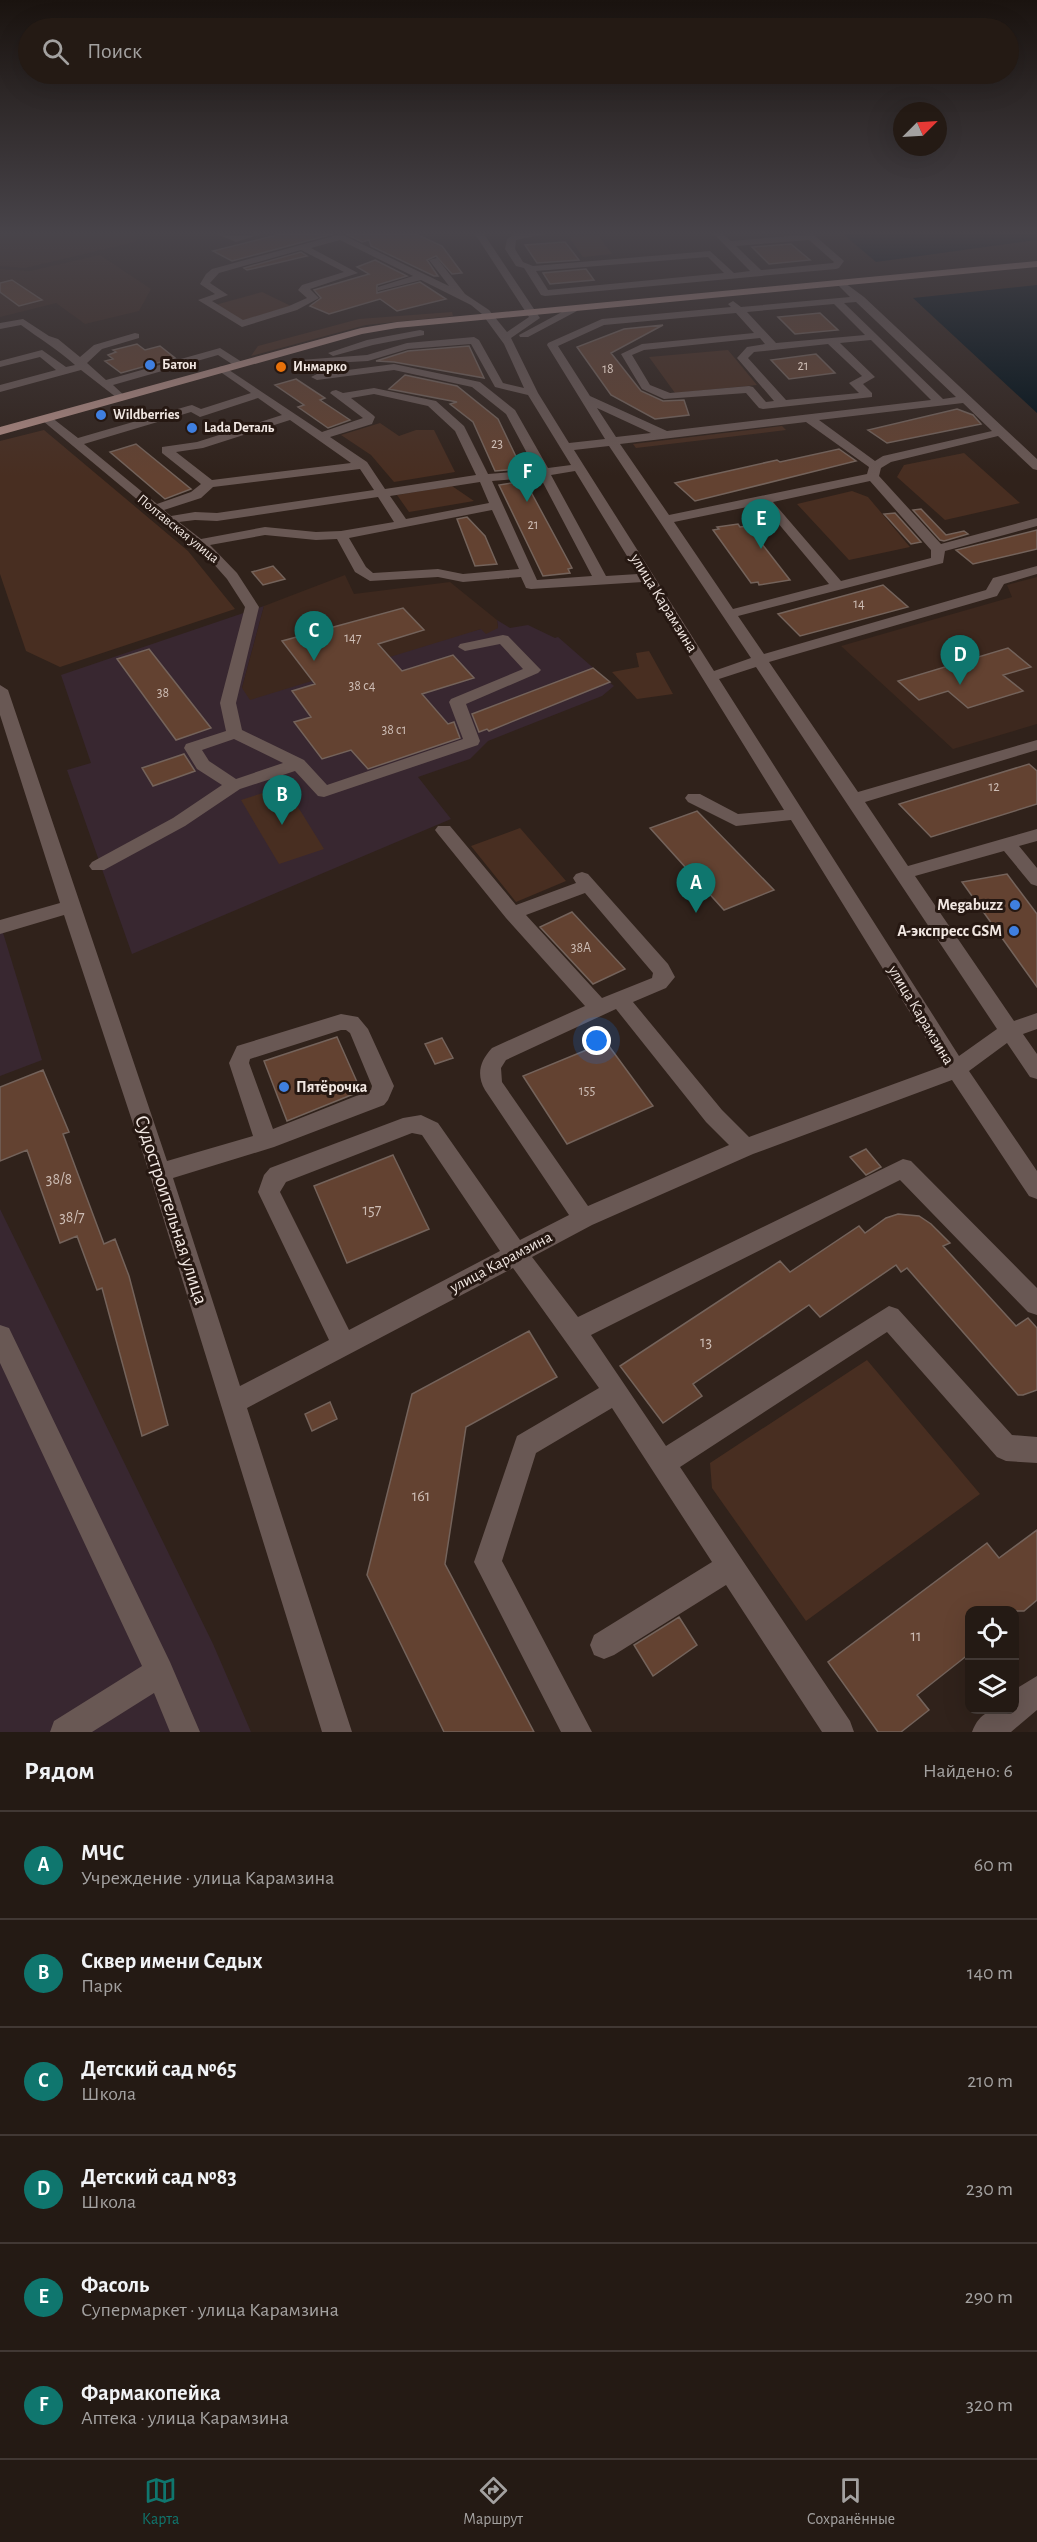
<!DOCTYPE html>
<html lang="ru">
<meta charset="utf-8">
<style>
body{margin:0;font-family:"Alegreya Sans",sans-serif;background:#2c231d;color:#f1f3f6}
.controls{position:absolute;right:18px;bottom:18px;display:grid;overflow:hidden;border-radius:12px;box-shadow:0 6px 24px #0002}
.controls button{width:54px;height:54px;display:grid;place-items:center;padding:0;border:0;border-bottom:2px solid #413834;background:#241a14;color:#f1f3f6;font:30px sans-serif}
.compass{position:absolute;left:893px;top:102px;width:54px;height:54px;border-radius:50%;background:#241a14;box-shadow:0 6px 24px #0002;rotate:66deg}
.you{position:absolute;left:597px;top:1041px;width:21px;height:21px;margin:-15px;border:4px solid #fff;border-radius:50%;background:#1a73e8;box-shadow:0 0 0 9px #1a73e833}
.badge{display:grid;place-items:center;width:39px;height:39px;border-radius:50%;background:#0f766e;color:#fff;font-size:20px;font-weight:700}
.pin{position:absolute;translate:-50% -50px;filter:drop-shadow(0 2px 3px #0008)}
.pin::after{content:'';position:absolute;top:32px;width:21px;height:18px;background:inherit;clip-path:polygon(0 0,100% 0,50% 100%)}
.list{margin:0;padding:0;list-style:none}
h2{display:flex;justify-content:space-between;align-items:center;height:78px;margin:0;padding:0 24px;font-size:26px}
h2 small{font-size:20px;font-weight:400;color:#a3a1a0}
.list li{display:grid;grid-template-columns:39px 1fr auto;gap:18px;align-items:center;box-sizing:border-box;height:108px;padding:0 24px;border-top:2px solid #413834}
.list b{display:block;font-size:22px;white-space:nowrap}
.list p{margin:0;font-size:20px;white-space:nowrap;color:#a3a1a0}
.list em{font-size:20px;font-style:normal;color:#a3a1a0}
.icon{flex:none;width:33px;height:33px;fill:none;stroke:currentColor;stroke-width:2;stroke-linecap:round;stroke-linejoin:round}
.map{position:relative;flex:none;width:1037px;height:1732px;overflow:hidden}
.search{position:absolute;background:#241a14;box-shadow:0 6px 24px #0002;left:18px;right:18px;top:18px;height:66px;display:flex;align-items:center;gap:15px;box-sizing:border-box;padding:0 21px;border-radius:33px;color:#a3a1a0;font-size:22px}
.sheet{height:726px;background:#241a14}
nav{display:flex;justify-content:space-around;align-items:center;box-sizing:border-box;height:84px;border-top:2px solid #413834;background:#241a14;font-size:16px;color:#a3a1a0}
nav a{display:grid;justify-items:center;gap:3px}
nav .on{color:#0f766e}
.map>svg:first-child{display:block}
.commercial{fill:#382730}
.built{fill:#3d281e}
.green{fill:#482e21}
.water{fill:#001018}
.building{fill:#634231;stroke:#74635b;stroke-width:1.5}
.lines{fill:none;stroke-linecap:round;stroke-linejoin:round}
.minor{fill:#695854;fill-rule:evenodd}
.major{fill:#ad8981;fill-rule:evenodd}
.shop-dot{fill:#3f7fe0;stroke:#261812;stroke-width:2}
.food-dot{fill:#e8710a;stroke:#261812;stroke-width:2}
.labels{text-anchor:middle;dominant-baseline:central;stroke-width:6;stroke-linejoin:round;paint-order:stroke}
.far-poi-label{font-size:14px;font-weight:bold;fill:#f1e7e2;stroke:#261812;text-anchor:start}
.number-label{font-size:14px;fill:#cebeb6}
.far-street-label{font-size:14px;fill:#f1e7e2;stroke:#261812}
.street-label{font-size:16px;fill:#f1e7e2;stroke:#261812}
.poi-label{font-size:16px;font-weight:bold;fill:#f1e7e2;stroke:#261812;text-anchor:end}
.near-number-label{font-size:16px;fill:#cebeb6}
.near-street-label{font-size:20px;fill:#f1e7e2;stroke:#261812}
</style>
<div class="map">
<svg width="1037" height="1732" viewBox="0 0 1037 1732">
<rect width="100%" height="100%" fill="#30221b"/>
<path class="commercial" d="M264,606L242,688L481,629L498,628L497,620L510,628L528,625L555,638L558,637L614,686L602,696L488,741L470,759L418,777L451,819L132,954L67,770L91,763L61,675Z
M0,923L42,1060L0,1076Z
M0,1209L213,1644L251,1732H0Z"/>
<path class="built" d="M0,234H139L135,242L25,268L0,266Z
M100,255L151,289L139,311L85,324L56,303L0,317V269L30,271Z
M345,575L354,594L450,582L497,620L498,628L486,634L481,629L250,700L242,688L264,606Z
M1037,577V724L953,749L841,646L1012,597L1007,585Z"/>
<path class="green" d="M598,235L612,254L583,257L569,237Z
M262,292L291,306L241,321L215,305Z
M452,312L453,316L366,325L251,356L258,346L359,319Z
M728,350L757,385L675,393L649,357Z
M380,423L399,436L416,430H434L455,472L394,482L371,455L341,435Z
M782,426L786,430L636,448L633,444Z
M44,430L188,551L235,609L60,667L26,651L0,574V441Z
M964,453L1020,503L945,520L897,477L904,465Z
M452,486L474,501L409,512L397,495Z
M852,491L868,497L910,547L849,560L797,504Z
M649,651L673,694L637,699L612,672L639,667L636,653Z
M285,786L324,849L279,864L241,800Z
M520,828L566,881L516,902L471,846Z
M867,1360L980,1494L806,1621L712,1488L710,1463Z"/>
<path class="water" d="M843,234H1037V240L876,262Z
M1037,285V413L913,298Z"/>
<path class="building" d="M281,234H333L232,261L213,251Z
M346,234H416L442,246L462,273L452,274L436,256L427,260L438,276H434L371,246L369,240L362,242Z
M565,242L579,260L537,263L525,245Z
M791,244L810,260L769,264L752,247Z
M301,252L307,256L247,270L244,268Z
M375,260L407,276L377,285V293L420,282L446,299L397,311L380,299L329,314L310,306L321,298L314,290L369,274L357,267Z
M586,269L594,280L550,284L543,273Z
M12,280L42,300L19,306L0,292V283Z
M820,313L838,330L795,334L778,317Z
M663,325L611,353L641,391L663,401L684,400L689,415L655,419L611,395L577,347L624,329Z
M137,344L145,350L160,346L175,358L121,373L105,361L113,359L108,355L116,352L113,350Z
M469,346L484,378L394,362L376,361L408,351Z
M816,354L835,373L789,379L771,360Z
M405,375L457,386L498,419L521,467H517L518,469L495,471L473,422L450,404L457,402L389,389Z
M296,379L325,398L320,400L350,420L328,428L298,407L304,405L275,385Z
M957,409L973,415L981,424L887,443L868,430Z
M136,444L191,489L165,499L110,452Z
M839,449L856,461L695,501L675,483L777,460L780,462Z
M525,481L572,568L568,569L570,573L543,576L499,485Z
M921,509L946,535L964,531L968,534L944,541L940,540L913,510Z
M895,513L921,542L911,544L884,514Z
M467,517L485,536L497,564L475,566L457,519Z
M738,524L740,527L748,526L790,580L759,585L758,582L751,583L713,530L719,529L717,527Z
M1037,530V549L973,564L956,550Z
M273,566L285,579L263,585L252,572Z
M883,585L908,607L800,636L778,614Z
M403,608L424,630L378,644L402,671L453,655L474,678L422,694L448,724L454,722L460,738L368,769L351,750L322,759L294,722L311,717L292,691L315,684L282,641Z
M1008,648L1031,667L1003,675L1023,691L968,708L948,691L919,700L898,681Z
M149,649L211,728L176,740L117,659Z
M593,668L610,682L489,731L487,729L479,732L472,714Z
M184,754L195,771L153,786L142,768Z
M1029,764L1037,771V804L931,837L899,804Z
M697,811L774,890L724,910L650,828Z
M1007,874L1037,914V987L962,882Z
M572,912L625,969L593,984L540,927Z
M337,1037L361,1091L287,1121L264,1061Z
M442,1038L453,1058L435,1064L425,1044Z
M606,1042L653,1106L567,1144L523,1076Z
M43,1070L69,1132L63,1134L104,1244L115,1239L129,1276L168,1425L142,1436L102,1288L97,1290L77,1236L60,1243L27,1150L0,1161V1087Z
M866,1149L881,1167L866,1175L850,1157Z
M393,1155L429,1229L347,1263L314,1186Z
M898,1214L919,1216L931,1224L950,1243L943,1246L1016,1326L1028,1318L1037,1328V1390L1023,1395H1018L907,1268L901,1272L896,1265L820,1317L809,1305L693,1384L702,1396L663,1423L620,1366L780,1261L790,1272L859,1226L865,1233L886,1218Z
M529,1331L557,1377L466,1427L445,1564L534,1732H444L367,1575L412,1394Z
M330,1402L337,1419L312,1431L305,1414Z
M1037,1530V1600L1024,1611H969V1654L917,1695L929,1710L901,1732H878L828,1662L987,1543L999,1558Z
M679,1617L697,1645L653,1676L634,1645Z"/>
<g class="lines">
<path class="minor" d="M217,234L237,236L261,234L236,242Z
M341,234L449,286L429,260L437,258L465,294L489,310L507,332L529,317L475,234H484L540,318L511,338L538,393L569,443L605,439L547,345L548,343L602,319L731,307L728,304L733,301L741,307L850,297L836,283L841,280L864,297L1037,459V470L1033,469L998,436L891,462L881,468L879,476L941,544L1037,518V526L945,551L943,563L738,616L764,654L986,590L993,578L1037,566V574L1004,584L997,596L769,662L858,792L1037,740V750L865,802L908,866L1037,829V841L1019,846L1037,868V886L1031,884L1004,851L915,876L1014,1021L1037,1013V1029L1023,1034L1037,1054V1079L1030,1077L1007,1043L969,1071L1037,1171V1199L1029,1196L952,1080L753,1154L592,1225L532,1257L578,1317L903,1159L911,1161L1037,1288V1315L1028,1312L900,1180L591,1335L666,1446L889,1306L898,1309L1012,1435L1037,1437V1463L1006,1461L997,1457L887,1332L680,1467L850,1721L854,1732H822L726,1585L614,1655L604,1659L594,1655L590,1645L594,1635L712,1562L612,1408L536,1453L502,1561L592,1732H561L474,1562L517,1436L599,1388L513,1268L247,1408L352,1732H322L149,1172L64,915L0,934V920L60,903L0,715V685L8,690L167,1161L253,1136L229,1063L237,1046L341,1014L358,1017L368,1029L394,1086L388,1100L384,1105L274,1147L173,1178L240,1386L329,1340L258,1192L264,1175L270,1168L403,1118L421,1115L438,1123L520,1240L569,1215L485,1090C476,1074 480,1061 492,1048L585,1006L506,918L438,834L435,830L438,826H450L516,905L576,883L573,878L576,874L582,872L588,874L668,964L675,977L666,988L633,1002L722,1110L749,1137L943,1066L791,820L736,826L688,802L685,798L688,794H700L738,814L784,810L643,582L531,589L526,588L521,577L463,582L438,577L370,581L355,572L337,539L316,540L265,535L210,545L237,573L259,607L236,703L242,730L304,760L327,785L463,739L449,702L451,699L523,669L500,644L465,651L458,647L460,644L503,635L508,636L541,670L538,673L466,704L480,741L478,745L324,797L318,796L295,771L240,789L185,826L104,870H92L89,866L92,862L173,818L222,785L197,769L184,748L186,744L226,731L220,703L245,607L227,579L211,561L43,421V417H51L78,438L188,406L192,405L201,409L251,393L219,371V367L223,366L322,432L363,418L330,393L332,391L336,390L343,393L374,388L436,401L464,426L488,474L536,470L506,414L472,387L394,370L317,380L311,377L317,374L394,364L480,382L515,410L548,468L571,465L528,395L495,387L471,344L408,349L368,361L296,365V361L300,360L367,355L407,343L474,337L479,340L503,383L524,388L504,344L482,314L471,305L421,280L378,291V287L413,276L340,240L311,248L358,273L310,289L319,298L297,310L242,327L198,300L215,294L200,284L206,274L212,269ZM301,250L344,272L302,285L298,290L307,298L289,306L243,320L212,301L228,295L210,283L219,273ZM856,302L956,397L943,399L844,303ZM834,304L865,335L776,343L747,312ZM736,313L754,333L642,344L621,354L642,389L664,399L746,393L759,408L763,409L872,397V393L863,384L875,377L840,343L871,340L931,400L667,431L590,396L558,346L604,325ZM760,338L765,344L747,347L737,358L774,401L766,402L753,387L749,386L670,393L650,385L632,355L644,350ZM828,344L862,376L849,383L859,393L786,400L748,358L754,352ZM374,394L428,406L455,431L476,475L385,489L367,462L330,437L372,424L375,417L373,415L351,398ZM258,398L282,415L197,442L162,447V453L201,484L191,492L157,504L84,444L191,412L200,417ZM963,403L992,431L883,456L875,461L819,420ZM597,408L651,433L616,437ZM290,420L351,463L212,480L176,452L203,448ZM806,422L869,467L867,474L669,515L620,444ZM609,446L751,658L714,671L574,450ZM360,469L374,490L217,513L195,512L171,516L164,510L201,498L213,487ZM575,471L638,574L606,576L551,475ZM540,477L592,576L537,580L492,481ZM870,481L931,550V558L841,581L773,502ZM480,482L489,503L406,519L390,496ZM378,497L394,522L341,531L316,532L265,527L201,539L179,522L195,520L217,521ZM762,504L829,584L733,609L674,522ZM492,510L519,569L463,574L438,569L373,573L366,567L349,538ZM756,667L997,1029L959,1056L719,679ZM234,739L283,763L236,779L209,761L202,750ZM585,893L653,973L652,978L602,998L526,915ZM616,1009L706,1122L729,1145L588,1206L502,1082L501,1068L506,1060ZM341,1030H346L350,1033L372,1086L371,1090L273,1129L249,1063L250,1059ZM412,1133L422,1135L500,1251L349,1330L280,1192L286,1182Z
M515,234H545L516,240L515,249L523,262L533,266L710,251L734,273L750,271L714,234H723L731,241L813,234L844,261L839,268L836,269L545,296L541,295L524,268L516,266L505,249L507,239ZM809,240L834,262L833,263L761,270L736,246ZM708,257L724,273L548,290L536,271Z
M573,306L577,307V311L528,337H520L519,335Z
M23,319L49,336L58,339L80,357L94,345L135,333L139,334V338L102,349L87,363L106,380L220,348L245,364L243,366H235L218,355L113,385L127,398L121,401L81,370L0,392V385L56,370L40,357L0,367V361L42,350L66,367L75,365C57,349 40,339 21,325L0,329V323Z
M420,330L424,331V335L373,345L333,356L328,353L367,340Z
M0,1325L9,1328L170,1662L200,1732H170L154,1693L92,1732H50L54,1721L142,1666L0,1363Z
M1037,1676V1710L1011,1732H972C981,1709 993,1710 1014,1710V1690Z"/>
<path class="major" d="M1037,261V267L397,328L362,334L0,435V427L361,328L397,322Z"/>
</g>
<linearGradient id="sky" x2="0" y2="1"><stop stop-color="#1a130f"/><stop offset="0.49" stop-color="#48444a"/><stop offset="1" stop-color="#48444a" stop-opacity="0"/></linearGradient>
<rect width="1037" height="476" fill="url(#sky)"/>
<g class="shop-dot">
<circle cx="150" cy="365" r="6"/>
<circle cx="101" cy="415" r="6"/>
<circle cx="192" cy="428" r="6"/>
<circle cx="1015" cy="905" r="6"/>
<circle cx="1014" cy="931" r="6"/>
<circle cx="284" cy="1087" r="6"/>
</g>
<circle class="food-dot" cx="281" cy="367" r="6"/>
<g class="labels">
<g class="far-poi-label">
<text x="162" y="365">Батон</text>
<text x="293" y="367">Инмарко</text>
<text x="113" y="415">Wildberries</text>
<text x="204" y="428">Lada Dеталь</text>
</g>
<g class="number-label">
<text x="803" y="366">21</text>
<text x="608" y="369">18</text>
<text x="497" y="444">23</text>
<text x="533" y="525">21</text>
<text x="859" y="604">14</text>
<text x="353" y="638">147</text>
<text x="362" y="686">38 с4</text>
<text x="163" y="693">38</text>
<text x="394" y="730">38 с1</text>
<text x="994" y="787">12</text>
<text x="581" y="948">38А</text>
<text x="587" y="1091">155</text>
</g>
<g class="far-street-label">
<text transform="translate(178 529) rotate(39)">Полтавская улица</text>
</g>
<g class="street-label">
<text transform="translate(664 603) rotate(58)">улица Карамзина</text>
<text transform="translate(921 1015) rotate(59)">улица Карамзина</text>
<text transform="translate(501 1262) rotate(-28)">улица Карамзина</text>
</g>
<g class="poi-label">
<text x="1003" y="905">Megabuzz</text>
<text x="1002" y="931">А-экспресс GSM</text>
<text x="296" y="1087" text-anchor="start">Пятёрочка</text>
</g>
<g class="near-number-label">
<text x="59" y="1179">38/8</text>
<text x="372" y="1210">157</text>
<text x="72" y="1217">38/7</text>
<text x="706" y="1342">13</text>
<text x="421" y="1496">161</text>
<text x="916" y="1636">11</text>
</g>
<g class="near-street-label">
<text transform="translate(171 1210) rotate(72)">Судостроительная улица</text>
</g>
</g>
</svg>
<div class="controls">
<button><svg class="icon" aria-label="locate" viewBox="0 0 24 24"><circle cx="12" cy="12" r="6"/><path d="M12 2v4M12 18v4M2 12h4M18 12h4"/></svg></button>
<button><svg class="icon" aria-label="layers" viewBox="0 0 24 24"><path d="M12 4l9 5-9 5-9-5zM3 14l9 5 9-5"/></svg></button>
</div>
<svg class="compass" viewBox="-18 -18 36 36"><path d="M0-13l5 13h-10z" fill="#e53935"/><path d="M0 13l5-13h-10z" fill="#a3a1a0"/></svg>
<div class="you"></div>
<div class="pin badge" style="left:696px;top:913px">A</div>
<div class="pin badge" style="left:282px;top:825px">B</div>
<div class="pin badge" style="left:314px;top:661px">C</div>
<div class="pin badge" style="left:960px;top:685px">D</div>
<div class="pin badge" style="left:761px;top:549px">E</div>
<div class="pin badge" style="left:527px;top:502px">F</div>
<div class="search"><svg class="icon" aria-label="search" viewBox="0 0 24 24"><circle cx="10" cy="10" r="6"/><path d="M15 15l6 6"/></svg>Поиск</div>
</div>
<section class="sheet">
<h2>Рядом<small>Найдено: 6</small></h2>
<ul class="list">
<li><span class="badge">A</span><div><b>МЧС</b><p>Учреждение · улица Карамзина</p></div><em>60 m</em></li>
<li><span class="badge">B</span><div><b>Сквер имени Седых</b><p>Парк</p></div><em>140 m</em></li>
<li><span class="badge">C</span><div><b>Детский сад №65</b><p>Школа</p></div><em>210 m</em></li>
<li><span class="badge">D</span><div><b>Детский сад №83</b><p>Школа</p></div><em>230 m</em></li>
<li><span class="badge">E</span><div><b>Фасоль</b><p>Супермаркет · улица Карамзина</p></div><em>290 m</em></li>
<li><span class="badge">F</span><div><b>Фармакопейка</b><p>Аптека · улица Карамзина</p></div><em>320 m</em></li>
</ul>
</section>
<nav>
<a class="on"><svg class="icon" aria-label="map" viewBox="0 0 24 24"><path d="M3 6l6-2 6 2 6-2v14l-6 2-6-2-6 2zM9 4v14M15 6v14"/></svg>Карта</a>
<a><svg class="icon" aria-label="directions" viewBox="0 0 24 24"><path d="M12 3l9 9-9 9-9-9zM9 14v-3h6M13 9l2 2-2 2"/></svg>Маршрут</a>
<a><svg class="icon" aria-label="saved" viewBox="0 0 24 24"><path d="M7 4h10v16l-5-4-5 4z"/></svg>Сохранённые</a>
</nav>
